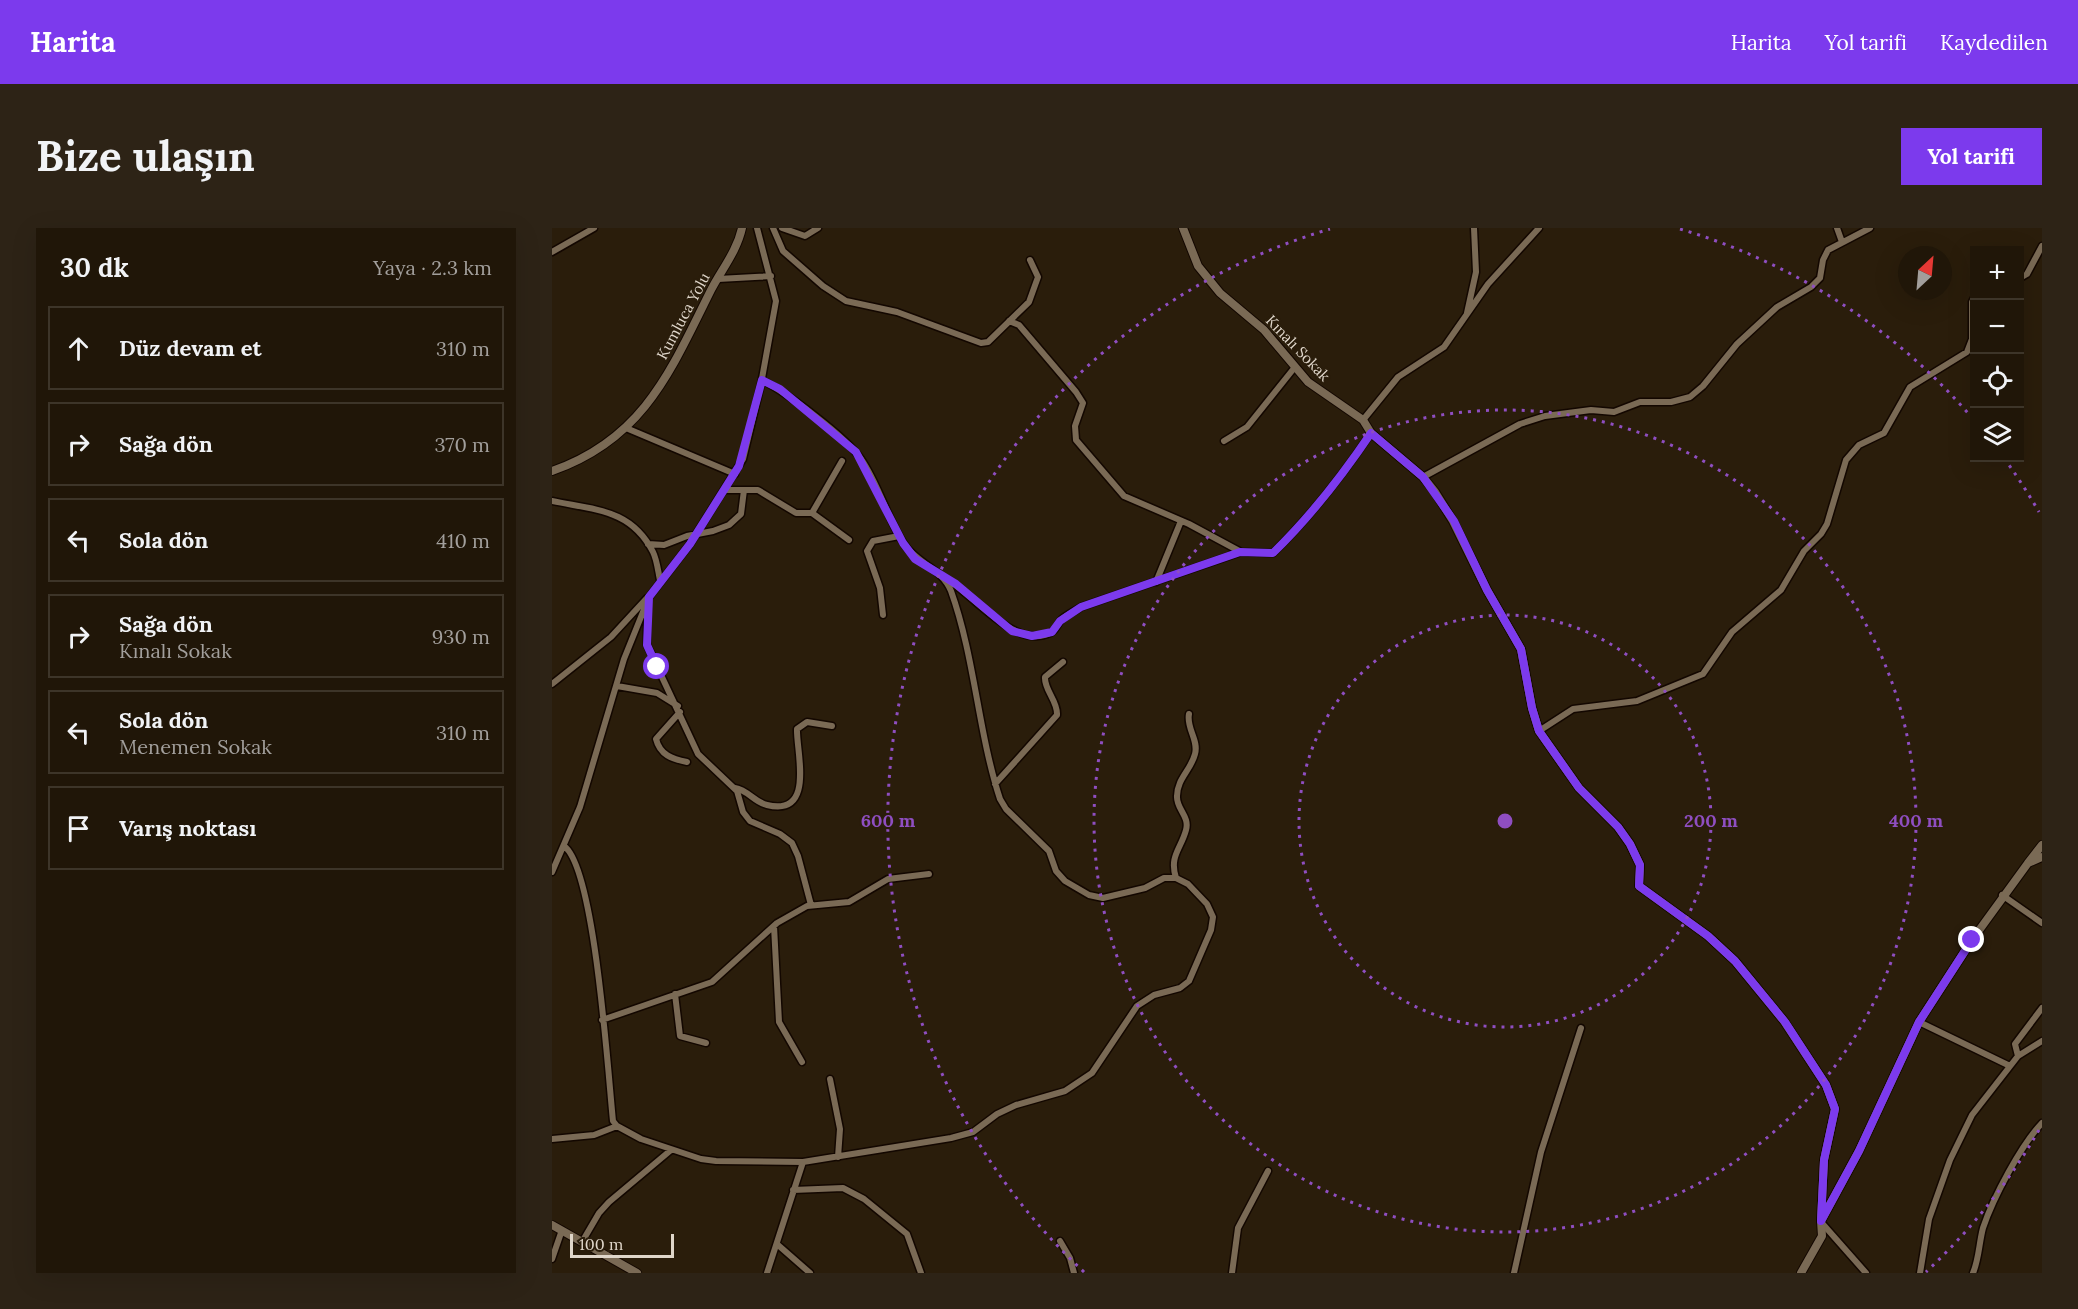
<!DOCTYPE html>
<html lang="tr">
<meta charset="utf-8">
<style>
body{margin:0;font-family:Lora,serif;background:#2d2316;color:#f1f3f6}
.controls{position:absolute;right:18px;top:18px;display:grid;overflow:hidden;border-radius:0px;box-shadow:0 6px 24px #0002}
.controls button{width:54px;height:54px;display:grid;place-items:center;padding:0;border:0;border-bottom:2px solid #3d3529;background:#201608;color:#f1f3f6;font:30px sans-serif}
.compass{position:absolute;left:1346px;top:18px;width:54px;height:54px;border-radius:50%;background:#201608;box-shadow:0 6px 24px #0002;rotate:26deg}
.scale{position:absolute;left:18px;bottom:15px;width:104px;box-sizing:border-box;padding-left:6px;border:3px solid #dfd6ca;border-top:0;font-size:16px;line-height:21px;white-space:nowrap;color:#dfd6ca;-webkit-text-stroke:4px #2a1d0b;paint-order:stroke}
.stop{position:absolute;width:18px;height:18px;margin:-14px;border:4px solid #7c3aed;border-radius:50%;background:#fff}
.stop.end{background:#7c3aed;border-color:#fff;box-shadow:0 2px 6px #0008}
.list{margin:0;padding:0;list-style:none}
h2{display:flex;justify-content:space-between;align-items:center;height:78px;margin:0;padding:0 24px;font-size:26px}
h2 small{font-size:20px;font-weight:400;color:#a29f9c}
.list li{display:grid;grid-template-columns:39px 1fr auto;gap:18px;align-items:center;box-sizing:border-box;height:84px;margin:0 12px 12px;padding:0 12px;border:2px solid #3d3529;border-radius:0px}
.list b{display:block;font-size:22px;white-space:nowrap}
.list p{margin:0;font-size:20px;white-space:nowrap;color:#a29f9c}
.list em{font-size:20px;font-style:normal;color:#a29f9c}
.icon{flex:none;width:33px;height:33px;fill:none;stroke:currentColor;stroke-width:2;stroke-linecap:round;stroke-linejoin:round}
.map{position:relative;flex:none;width:1490px;height:1045px;overflow:hidden;border-radius:0px}
header{display:flex;align-items:center;gap:36px;box-sizing:border-box;height:84px;padding:0 30px;background:#7c3aed;color:#fff}
header strong{font-size:28px}
nav{display:flex;gap:33px;margin-inline-start:auto;font-size:21px}
.intro{display:flex;align-items:center;justify-content:space-between;box-sizing:border-box;height:144px;padding:0 36px}
h1{margin:0;font-size:42px}
.button{padding:15px 27px;border-radius:0px;background:#7c3aed;color:#fff;font-size:21px;font-weight:700}
main{display:flex;gap:36px;padding:0 36px}
aside{flex:1;background:#201608;border-radius:0px;box-shadow:0 6px 24px #0002}
.map>svg:first-child{display:block}
.lines{fill:none;stroke-linecap:round;stroke-linejoin:round}
.minor-casing{stroke:#130700;stroke-width:9}
.tertiary-casing{stroke:#130700;stroke-width:10}
.minor{stroke:#7a6a55;stroke-width:6}
.tertiary{stroke:#7a6a55;stroke-width:8}
.route{stroke:#7c3aed;stroke-width:8}
.ring{fill:none;stroke:#8f4ec1;stroke-width:3;stroke-dasharray:3 6}
.labels{text-anchor:middle;dominant-baseline:central;stroke-width:4.5;stroke-linejoin:round;paint-order:stroke}
.street-label{font-size:15px;fill:#dfd6ca;stroke:#2a1d0b}
.centre{fill:#8f4ec1;stroke:#2a1d0b;stroke-width:3}
.ring-label{font-size:18px;text-anchor:middle;font-weight:bold;fill:#8f4ec1;stroke:#2a1d0b;stroke-width:4.5;stroke-linejoin:round;paint-order:stroke}
</style>
<header>
<strong>Harita</strong>
<nav><a>Harita</a><a>Yol tarifi</a><a>Kaydedilen</a></nav>
</header>
<div class="intro"><h1>Bize ulaşın</h1><a class="button">Yol tarifi</a></div>
<main>
<aside>
<h2>30 dk<small>Yaya · 2.3 km</small></h2>
<ul class="list">
<li><svg class="icon" aria-label="ahead" viewBox="0 0 24 24"><path d="M12 20V5M6 11l6-6 6 6"/></svg><div><b>Düz devam et</b></div><em>310 m</em></li>
<li><svg class="icon" aria-label="right" viewBox="0 0 24 24"><path d="M7 20v-9h11M14 6l5 5-5 5"/></svg><div><b>Sağa dön</b></div><em>370 m</em></li>
<li><svg class="icon" aria-label="left" viewBox="0 0 24 24"><path d="M17 20v-9H6M10 6l-5 5 5 5"/></svg><div><b>Sola dön</b></div><em>410 m</em></li>
<li><svg class="icon" aria-label="right" viewBox="0 0 24 24"><path d="M7 20v-9h11M14 6l5 5-5 5"/></svg><div><b>Sağa dön</b><p>Kınalı Sokak</p></div><em>930 m</em></li>
<li><svg class="icon" aria-label="left" viewBox="0 0 24 24"><path d="M17 20v-9H6M10 6l-5 5 5 5"/></svg><div><b>Sola dön</b><p>Menemen Sokak</p></div><em>310 m</em></li>
<li><svg class="icon" aria-label="arrive" viewBox="0 0 24 24"><path d="M6 21V4h12l-3 4 3 4H6"/></svg><div><b>Varış noktası</b></div></li>
</ul>
</aside>
<div class="map">
<svg width="1490" height="1045" viewBox="0 0 1490 1045">
<rect width="100%" height="100%" fill="#2a1d0b"/>
<g class="lines">
<defs>
<path id="minor" d="M221,0L231,23L271,58L294,73L345,84L429,115L436,114L477,74L486,49L478,32
M230,0L253,8L266,0
M1285,0L1290,14
M0,24L42,0
M1468,50L1475,46L1490,18
M166,51L219,48
M915,85L924,44L922,0
M457,93L467,97L524,164L531,175L523,198L524,212L572,268L637,296L689,324L721,325C759,288 790,248 819,205
M210,152C235,165 293,208 309,231C327,257 335,290 352,316C365,336 390,340 399,363C423,430 426,504 448,571L454,581L497,623L504,643L513,653L537,667L551,670L593,660L612,650H624L636,656L655,676L661,689L659,702L637,753L628,760L602,767L585,778L540,845L513,863L464,877L445,886L421,904L399,910L251,934L215,1045
M811,192L846,149L892,119L936,56L987,0
M74,200L183,246
M672,213L695,199L743,139
M871,249L968,196L993,188L1039,182L1062,184L1088,174H1119L1138,169L1151,158L1185,116L1225,79L1259,59L1268,50L1271,32L1276,22L1318,0
M172,262H206L244,285H260L290,233
M0,273C43,282 79,281 101,324C105,332 106,343 108,352
M260,285L297,312
M96,316L112,317L135,308L161,303L177,297L189,286L192,262
M393,350C422,366 462,422 498,405C505,402 505,395 510,391C516,386 523,383 529,379L689,324
M604,354L629,293
M95,378V417L146,526L185,563L191,584L198,593L228,606L240,615L246,628L259,677
M331,387L328,360L315,323L321,313L347,308
M0,456L59,409L95,370
M65,458L105,465L126,478
M128,484L104,511C108,527 120,531 135,534
M987,503L1021,481L1085,473L1151,446L1180,404L1229,362L1252,323L1269,306L1275,296L1294,232L1307,217L1332,205L1358,159L1415,124L1420,111V74L1422,70
M443,556L505,487C506,473 492,462 493,449L511,434
M183,560C196,562 202,574 215,577C264,589 244,523 245,501L255,494L280,498
M12,618C43,640 56,846 61,893L65,898L89,911L149,931L164,933L251,934
M0,644L28,579L72,431L97,369L138,316L191,231L209,156L224,73L205,0
M624,650C617,628 629,621 634,602C638,588 624,581 625,568C625,551 639,542 643,526C647,512 634,500 637,486
M1450,667L1490,695
M222,698L227,794L250,834
M123,766L128,808L154,815
M50,792L160,754L225,695L255,678L297,674L336,651L377,646
M1367,794L1458,838
M1466,828L1463,816L1490,780
M278,851L288,901L286,929
M0,911L42,907L65,898
M241,962L291,960L312,971L355,1006L369,1045
M1269,994L1314,1045
M508,1013L518,1030L522,1045
M30,1014L47,985L57,974L119,922
M226,1017L258,1045
M0,1031L10,1002
M680,1045L686,1000L716,943
M962,1045L989,924L1029,800
M1368,1045L1377,991L1398,932L1420,887L1466,828L1490,813
M1421,1045C1427,1031 1427,1015 1431,1000C1441,970 1469,917 1490,895"/>
<path id="tertiary" d="M631,0L646,38L668,65L712,102L756,154L811,192L819,205L871,249L883,264L901,293L935,362L969,421L980,480L987,503L1027,560L1066,599L1078,616L1088,637L1087,658L1156,708L1183,733L1232,793L1274,857L1283,881L1272,932L1269,993
M0,243C92,211 119,142 159,62C170,41 185,23 190,0
M1490,617L1476,635L1490,629
M0,997L85,1045
M1249,1045L1270,1008L1269,993L1307,923L1367,794L1420,712L1476,635"/>
</defs>
<use href="#minor" class="minor-casing"/>
<use href="#tertiary" class="tertiary-casing"/>
<use href="#minor" class="minor"/>
<use href="#tertiary" class="tertiary"/>
</g>
<g class="lines">
<path class="route" d="M105,439L95,417L97,369L138,316L187,238L210,152L228,161L304,224L351,315L363,331L404,356L460,403L480,408L500,404L508,393L529,379L688,324L721,325C759,288 790,248 819,205L871,249L902,293L935,362L969,421L980,480L987,503L1027,560L1066,599L1078,616L1088,637L1087,658L1156,708L1183,733L1233,794L1274,857L1283,881L1272,932L1269,993L1307,923L1367,794L1420,712"/>
</g>
<g class="ring">
<circle cx="953" cy="593" r="206"/>
<circle cx="953" cy="593" r="411"/>
<path d="M1487 902A617 617 0 0 1 1374 1044M532 1044A617 617 0 0 1 778 1M1128 1A617 617 0 0 1 1422 192M1452 230A617 617 0 0 1 1487 284"/>
</g>
<g class="labels">
<g class="street-label">
<text transform="translate(131 88) rotate(-62)">Kumluca Yolu</text>
<text transform="translate(746 120) rotate(46)">Kınalı Sokak</text>
</g>
</g>
<circle cx="953" cy="593" r="9" class="centre"/>
<g class="ring-label">
<text x="1159" y="599">200 m</text>
<text x="1364" y="599">400 m</text>
<text x="336" y="599">600 m</text>
</g>
</svg>
<div class="controls">
<button>+</button>
<button>−</button>
<button><svg class="icon" aria-label="locate" viewBox="0 0 24 24"><circle cx="12" cy="12" r="6"/><path d="M12 2v4M12 18v4M2 12h4M18 12h4"/></svg></button>
<button><svg class="icon" aria-label="layers" viewBox="0 0 24 24"><path d="M12 4l9 5-9 5-9-5zM3 14l9 5 9-5"/></svg></button>
</div>
<svg class="compass" viewBox="-18 -18 36 36"><path d="M0-13l5 13h-10z" fill="#e53935"/><path d="M0 13l5-13h-10z" fill="#a29f9c"/></svg>
<div class="scale">100 m</div>
<div class="stop" style="left:105px;top:439px"></div>
<div class="stop end" style="left:1420px;top:712px"></div>
</div>
</main>
